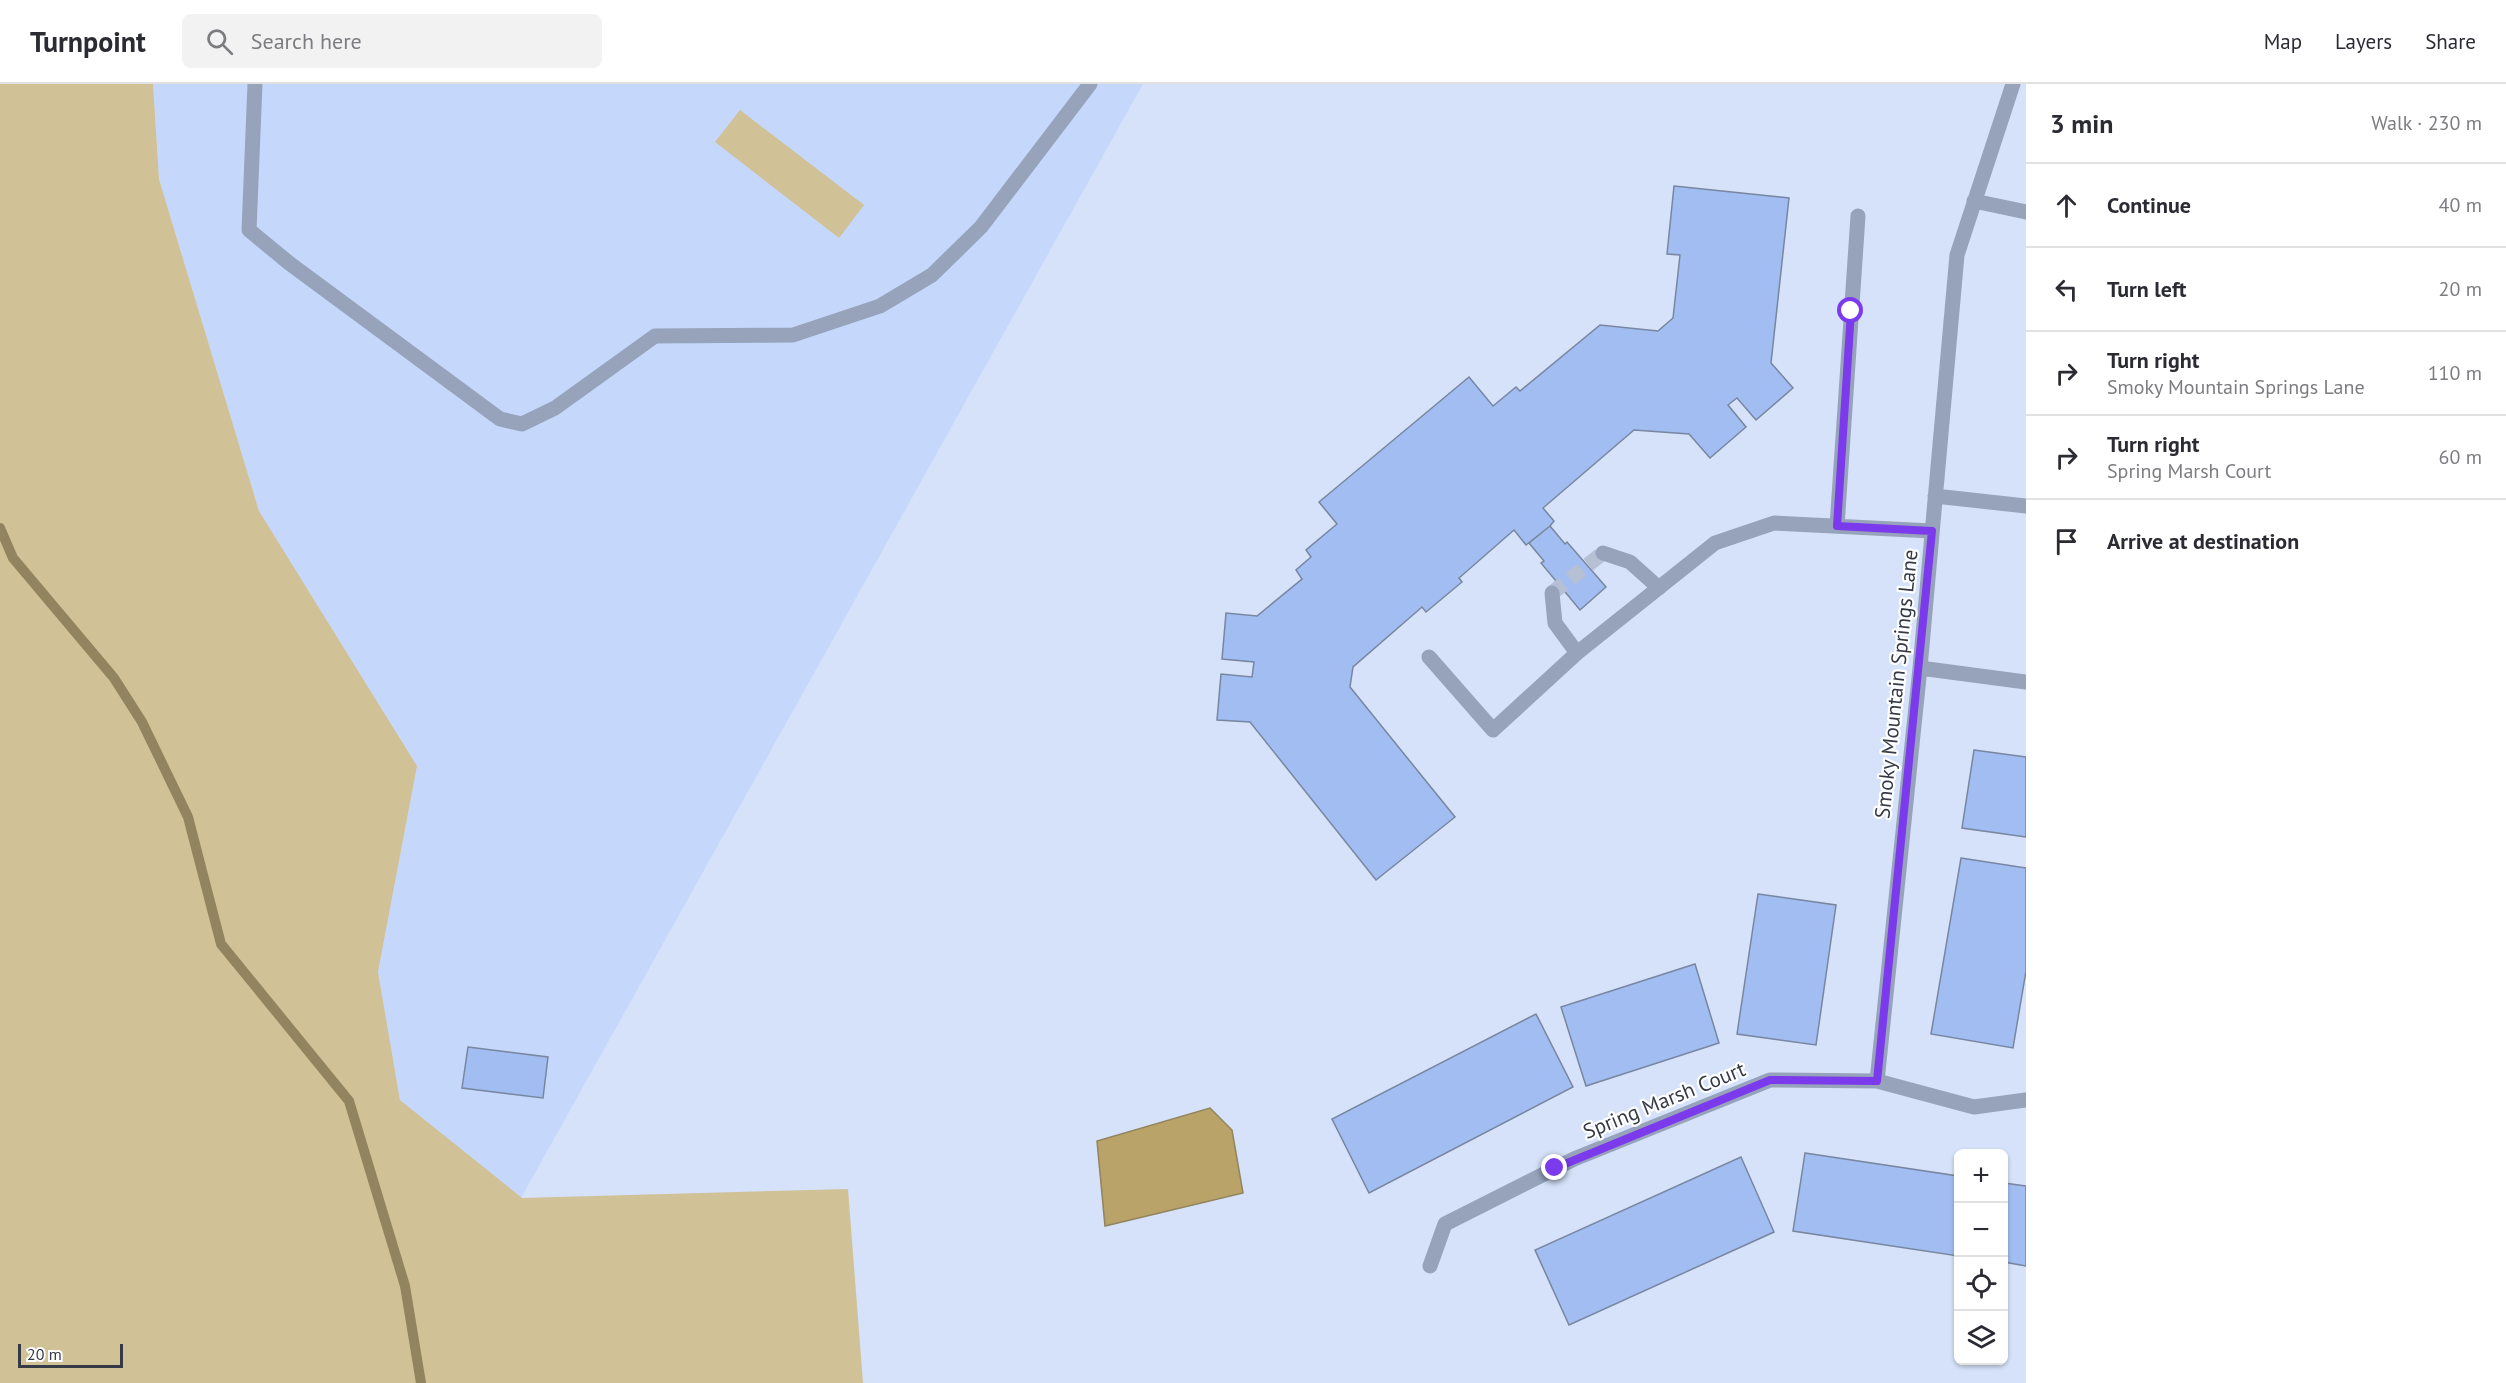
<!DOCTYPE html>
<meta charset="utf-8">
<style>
body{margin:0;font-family:"PT Sans",sans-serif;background:#f2f2f3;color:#2b2b33}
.controls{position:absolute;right:18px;bottom:18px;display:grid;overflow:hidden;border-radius:9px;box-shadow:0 2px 4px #0004}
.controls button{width:54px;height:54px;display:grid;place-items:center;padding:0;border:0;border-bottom:2px solid #e1e1e2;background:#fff;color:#2b2b33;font:30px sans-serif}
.scale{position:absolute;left:18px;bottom:15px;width:105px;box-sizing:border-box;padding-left:6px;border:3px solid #343a46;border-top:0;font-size:16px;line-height:21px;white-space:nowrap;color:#343a46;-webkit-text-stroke:4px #fff;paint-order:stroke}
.stop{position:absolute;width:18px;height:18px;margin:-14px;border:4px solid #7c3aed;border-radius:50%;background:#fff}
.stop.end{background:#7c3aed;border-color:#fff;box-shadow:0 2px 6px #0008}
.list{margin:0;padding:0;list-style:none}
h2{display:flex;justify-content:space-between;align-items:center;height:78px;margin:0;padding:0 24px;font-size:26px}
h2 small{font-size:20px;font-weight:400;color:#7c7c81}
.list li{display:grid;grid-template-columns:39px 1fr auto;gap:18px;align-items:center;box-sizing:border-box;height:84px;padding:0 24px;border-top:2px solid #e1e1e2}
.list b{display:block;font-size:22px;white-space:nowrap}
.list p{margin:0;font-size:20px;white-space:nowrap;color:#7c7c81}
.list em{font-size:20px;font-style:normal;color:#7c7c81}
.icon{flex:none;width:33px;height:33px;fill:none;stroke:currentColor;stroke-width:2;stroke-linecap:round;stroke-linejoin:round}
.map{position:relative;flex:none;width:2026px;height:1299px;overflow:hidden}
header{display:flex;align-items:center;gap:36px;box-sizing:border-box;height:84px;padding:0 30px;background:#fff;border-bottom:2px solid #e1e1e2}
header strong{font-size:28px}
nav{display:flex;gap:33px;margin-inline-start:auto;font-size:21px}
.search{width:420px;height:54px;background:#f2f2f3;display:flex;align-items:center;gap:15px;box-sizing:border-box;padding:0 21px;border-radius:9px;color:#7c7c81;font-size:22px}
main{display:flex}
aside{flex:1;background:#fff}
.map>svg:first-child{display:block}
.built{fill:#c5d8fc}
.green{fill:#d0c197}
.water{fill:#b9a369;stroke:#91845e;stroke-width:1.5}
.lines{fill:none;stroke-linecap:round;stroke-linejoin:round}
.stream{stroke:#91845e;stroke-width:10}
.building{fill:#a1bdf1;stroke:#7886a0;stroke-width:1.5}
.minor-tunnel{stroke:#b5c0d5;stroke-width:15;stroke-dasharray:15 8;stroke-linecap:butt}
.minor{stroke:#96a3ba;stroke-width:15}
.route{stroke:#7c3aed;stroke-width:8}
.labels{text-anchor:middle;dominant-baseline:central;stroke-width:4.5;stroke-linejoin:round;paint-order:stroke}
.street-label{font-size:21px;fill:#343a46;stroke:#fff}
</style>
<header>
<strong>Turnpoint</strong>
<div class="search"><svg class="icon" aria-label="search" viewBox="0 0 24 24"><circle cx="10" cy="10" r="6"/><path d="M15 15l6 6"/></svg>Search here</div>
<nav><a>Map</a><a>Layers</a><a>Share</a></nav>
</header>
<main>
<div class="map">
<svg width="2026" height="1299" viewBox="0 0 2026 1299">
<rect width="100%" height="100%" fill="#d5e2f9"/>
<path class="built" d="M153,0H1143L521,1114L400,1016L378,888L417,682L259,427L159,95Z"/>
<path class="green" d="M0,0H153L159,95L259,427L417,682L378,888L400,1016L522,1114L848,1105L863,1299H0Z
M740,26L864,121L839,154L715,58Z"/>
<path class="water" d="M1210,1024L1232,1046L1243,1109L1105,1142L1097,1057Z"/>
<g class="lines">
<path class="stream" d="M0,444L13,474L114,594L142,638L188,733L221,860L349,1017L405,1202L421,1299"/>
</g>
<path class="building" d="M1674,102L1789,114L1771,279L1793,304L1756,336L1737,314L1728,321L1746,343L1710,374L1689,350L1634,346L1543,424L1554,437L1550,442L1526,461L1514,446L1459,494L1462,498L1426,528L1422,523L1353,583L1350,603L1455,733L1376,796L1250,638L1217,636L1221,590L1252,593L1254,578L1222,575L1226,529L1257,532L1302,495L1296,486L1311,473L1306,466L1337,440L1319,418L1469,293L1493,322L1516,303L1520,307L1600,241L1658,247L1673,234L1680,171L1667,170Z
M1550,442L1565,460L1567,458L1606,503L1580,526L1541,479L1544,477L1529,459Z
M1974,666L2026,673V753L1962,744Z
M1961,774L2026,784V887L2013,964L1931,950Z
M1758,810L1836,821L1816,961L1737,950Z
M1695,880L1719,959L1586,1002L1561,923Z
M1536,930L1573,1003L1369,1109L1332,1035Z
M468,963L548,973L543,1014L462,1004Z
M1805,1069L1958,1092V1172L1793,1147Z
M1741,1073L1774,1148L1569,1241L1535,1166Z
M2004,1099L2026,1102V1182L2004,1178Z"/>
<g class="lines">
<path class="minor-tunnel" d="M1552,509L1603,469"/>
<path class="minor" d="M255,0L249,146L289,179L500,335L522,340L555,324L655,252L793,251L880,222L932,191L981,143L1090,0
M1974,117L2026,128
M1935,412L2026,422
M1837,442L1858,132
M1603,469L1630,478L1659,504
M1552,509L1555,539L1577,569
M1429,573L1493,646L1577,569L1715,459L1774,439L1932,447
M1920,584L2026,598
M1877,997L1920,584L1957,171L2013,0
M1430,1182L1445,1140L1574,1075L1770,996L1877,997L1974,1023L2026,1016"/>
</g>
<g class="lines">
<path class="route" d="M1555,1084L1770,996L1877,997L1932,447L1837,442L1851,227"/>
</g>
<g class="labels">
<g class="street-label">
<text transform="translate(1896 600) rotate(-84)">Smoky Mountain Springs Lane</text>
<text transform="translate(1664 1016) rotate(-22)">Spring Marsh Court</text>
</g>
</g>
</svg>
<div class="controls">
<button>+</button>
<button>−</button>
<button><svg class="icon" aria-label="locate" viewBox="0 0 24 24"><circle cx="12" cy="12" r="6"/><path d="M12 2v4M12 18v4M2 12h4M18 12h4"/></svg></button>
<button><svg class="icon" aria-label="layers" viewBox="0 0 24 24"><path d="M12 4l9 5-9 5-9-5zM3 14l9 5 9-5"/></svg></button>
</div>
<div class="scale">20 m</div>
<div class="stop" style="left:1851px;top:227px"></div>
<div class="stop end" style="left:1555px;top:1084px"></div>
</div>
<aside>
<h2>3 min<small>Walk · 230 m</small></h2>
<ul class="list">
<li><svg class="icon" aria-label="ahead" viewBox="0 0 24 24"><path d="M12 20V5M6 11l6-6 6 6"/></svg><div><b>Continue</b></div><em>40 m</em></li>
<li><svg class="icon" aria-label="left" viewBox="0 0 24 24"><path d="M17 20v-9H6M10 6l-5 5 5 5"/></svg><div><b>Turn left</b></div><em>20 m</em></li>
<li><svg class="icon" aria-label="right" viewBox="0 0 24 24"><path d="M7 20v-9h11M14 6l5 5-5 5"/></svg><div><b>Turn right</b><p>Smoky Mountain Springs Lane</p></div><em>110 m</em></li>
<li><svg class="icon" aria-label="right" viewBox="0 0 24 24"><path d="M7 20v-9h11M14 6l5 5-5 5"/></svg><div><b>Turn right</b><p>Spring Marsh Court</p></div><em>60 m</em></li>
<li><svg class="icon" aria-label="arrive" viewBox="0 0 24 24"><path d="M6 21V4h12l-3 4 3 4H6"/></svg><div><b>Arrive at destination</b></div></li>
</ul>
</aside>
</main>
